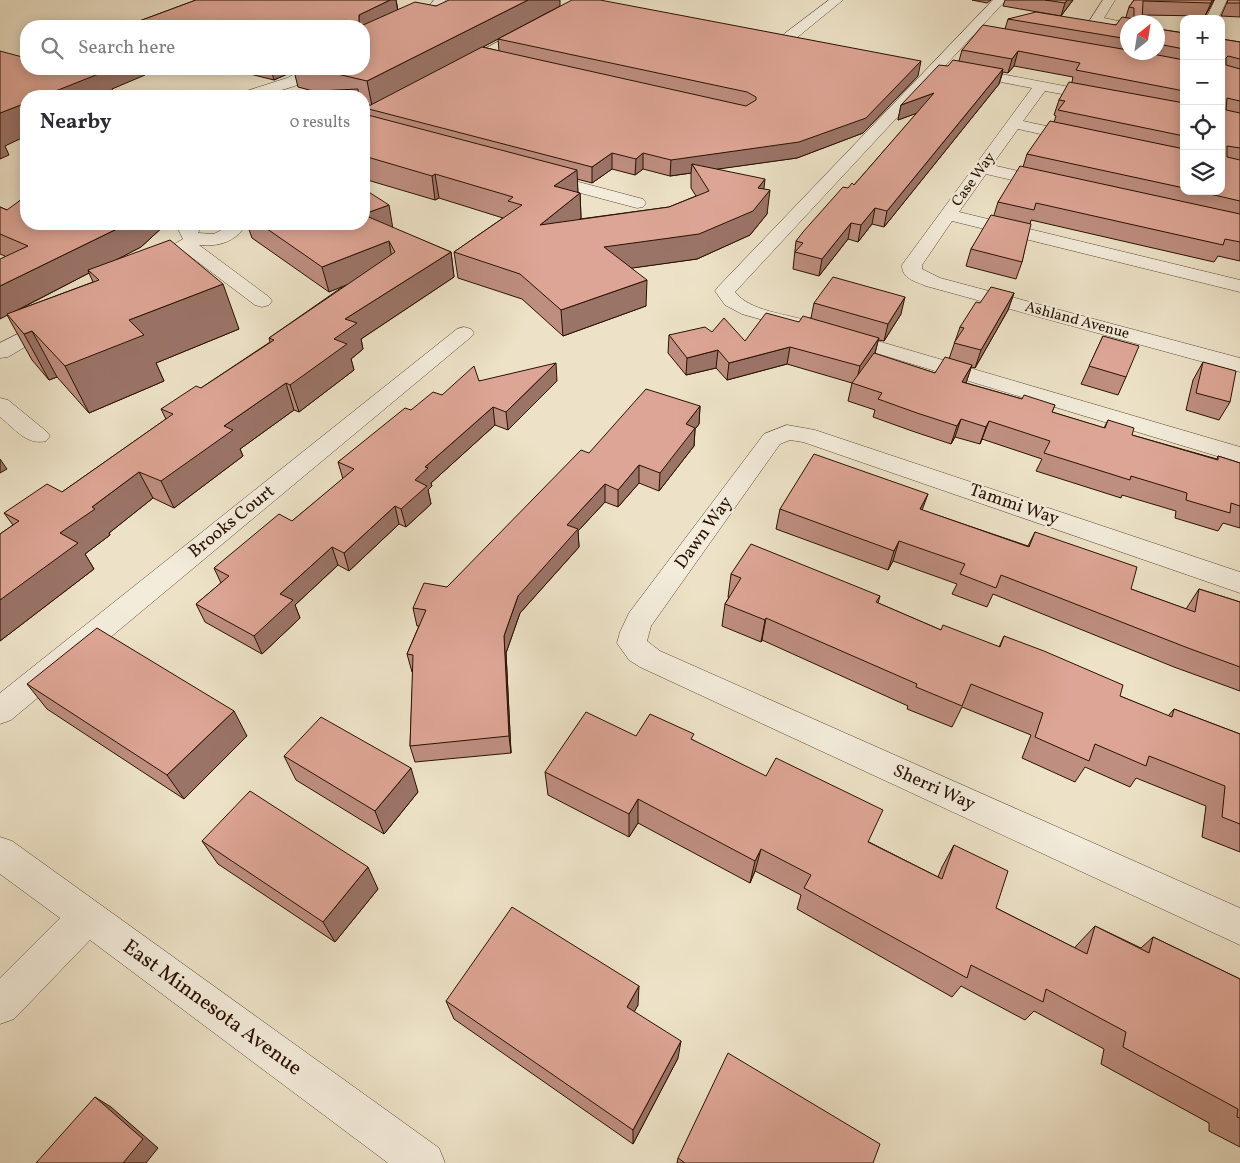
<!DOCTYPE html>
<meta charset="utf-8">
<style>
body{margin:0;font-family:Vollkorn,serif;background:#f7f7f7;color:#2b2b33}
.controls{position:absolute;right:15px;top:15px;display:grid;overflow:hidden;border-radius:10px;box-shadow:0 2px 12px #0003}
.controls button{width:45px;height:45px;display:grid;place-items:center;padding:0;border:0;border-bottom:1px solid #e1e1e2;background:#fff;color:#2b2b33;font:25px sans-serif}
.compass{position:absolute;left:1120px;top:15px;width:45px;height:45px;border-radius:50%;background:#fff;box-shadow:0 2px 12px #0003;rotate:30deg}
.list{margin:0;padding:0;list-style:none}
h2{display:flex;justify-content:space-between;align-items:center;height:65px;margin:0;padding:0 20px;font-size:21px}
h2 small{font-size:16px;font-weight:400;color:#7c7c81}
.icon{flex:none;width:28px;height:28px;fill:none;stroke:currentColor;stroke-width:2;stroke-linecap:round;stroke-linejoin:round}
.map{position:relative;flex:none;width:1240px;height:1163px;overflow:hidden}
.search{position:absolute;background:#fff;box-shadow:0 2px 12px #0003;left:20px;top:20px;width:350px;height:55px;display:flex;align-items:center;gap:12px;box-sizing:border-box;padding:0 18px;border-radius:20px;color:#7c7c81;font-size:19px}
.panel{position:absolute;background:#fff;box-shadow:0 2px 12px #0003;left:20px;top:90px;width:350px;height:140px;border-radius:20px}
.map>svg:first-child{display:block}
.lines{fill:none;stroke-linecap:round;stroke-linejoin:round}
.minor-casing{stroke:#5a4532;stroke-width:1}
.minor{fill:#f3ecdb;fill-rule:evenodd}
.wall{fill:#be8e80;stroke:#291100;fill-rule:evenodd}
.shaded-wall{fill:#9b7468;stroke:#291100}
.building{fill:#dda595;stroke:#291100}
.labels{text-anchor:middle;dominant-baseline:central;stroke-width:4.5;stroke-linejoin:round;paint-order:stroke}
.far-street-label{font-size:15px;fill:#291100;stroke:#f3ecdb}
.street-label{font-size:18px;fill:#291100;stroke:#f3ecdb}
.near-street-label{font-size:21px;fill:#291100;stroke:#f3ecdb}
</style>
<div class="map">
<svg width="1240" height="1163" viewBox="0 0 1240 1163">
<rect width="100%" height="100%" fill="#ede2c7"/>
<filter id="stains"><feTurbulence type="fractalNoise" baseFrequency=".004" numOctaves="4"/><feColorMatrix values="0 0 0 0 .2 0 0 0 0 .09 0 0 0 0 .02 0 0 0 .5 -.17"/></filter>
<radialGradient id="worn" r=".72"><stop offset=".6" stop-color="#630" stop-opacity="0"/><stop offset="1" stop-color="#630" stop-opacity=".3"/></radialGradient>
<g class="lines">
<defs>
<path id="minor" d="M434,0H446L436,13L364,48V39L428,7Z
M575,0H590L465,69L460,70L453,66Z
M829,0H843L794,40H784L782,37L784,34Z
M993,0H1006L735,292C749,311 787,314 808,321L811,325L808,329L801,331L794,329L742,314L725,305L715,291L718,287Z
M1103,0H1115L1104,18L1128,23V31L1092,23L1090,20Z
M1215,0H1227L1218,19H1206Z
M964,67L1101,93L1108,97L1101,101L1045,91L1023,121L1087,135L1089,138L1087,141L1081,143L1018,129L992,165L1057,180L1059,184L1057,188L1051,189L986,174L959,212L1240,280V292L952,221L922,265V269L940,278L1240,358V372L926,286C915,281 902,279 902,265L1032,88L959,74L957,71Z
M305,69H322C309,87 259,97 238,96L240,93L287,78Z
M541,172L643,199L646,203L643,207L637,208L535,181L533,177L535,173Z
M184,224H199L201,226L198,233L214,234L223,229L224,224H242L243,229C233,243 215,247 199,245L269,297L272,301L269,305L262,307L255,305L186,253L156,271H142L139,267L142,263L183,239L179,231Z
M53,316L60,318L63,322L60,326L8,357L0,358V343Z
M464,327L471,329L474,333L471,337L11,720L0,724V693L457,329Z
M840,330L1240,447V463L833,340L830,336L833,332Z
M0,398L8,400L46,431L50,436L46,441C27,446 14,428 0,417Z
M787,425L815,430L1240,572V593L803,442L790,440L780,444L651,626L647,641L660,651L1240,908V945L640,667L629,660L617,643L620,632L629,613L764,434Z
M0,837L12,841L439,1148L445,1163H388L90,940L14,1019L0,1024V978L60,918L0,874Z"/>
</defs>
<use href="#minor" class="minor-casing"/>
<use href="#minor" class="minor"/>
</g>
<path class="wall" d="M196,0H396L398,10L436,6H560L483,47L499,51L498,39L918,76L863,133L797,158L716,169L764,189L767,214L750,235L697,259L631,268L646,306L563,336L522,299L458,278L454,252L503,218L439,198L435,200L364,179V114L366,115L365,108L370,105L364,104V96H238L317,92L298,87L294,71L274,80L230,69H364V26H135L134,23ZM612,169L635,175L643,169L670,176L691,173V188L696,196L669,207L580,219L581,218L580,193H578L577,179L592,183Z
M972,0H991L987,3Z
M1005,0H1073L1061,16L1003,6Z
M1134,0H1214L1205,16L1142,15L1128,22V52H1158V29L1184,33V191H1221V39L1240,42V261L1218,256L1214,262L1031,220L1022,262L1016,279L966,266L971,249L994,215L998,202L1023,167L1027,154L1054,122L1056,116L1054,115L1059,100L1072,82L1073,77L1014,66L1008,73L1003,72L999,84L884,227L872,224L858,242L848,239L819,276L793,269L796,241L848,188L854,185L917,113L898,120L901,105L948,66L959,61L962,50L1005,29L1008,19L1116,25L1126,17L1129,7Z
M1228,0H1240V17L1221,16Z
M0,207L7,210L26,224H166L141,247L113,261L239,329L156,363L164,381L89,413L57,377L49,380L32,360L7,315L5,256L0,254ZM89,273L93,282L18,310Z
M247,224H364L393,228L451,252L454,277L361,339L363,349L351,359L354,370L299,412L294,410L240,449L243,456L174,508L153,498L109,533L110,535L85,554L94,569L0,641V534L13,525L4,513L62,492L166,419L161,409L201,388L270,342L269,338L345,285L329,292L252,238Z
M1014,293L1008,310L975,368L971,367L966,383L1022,399L1055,405L1052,412L1104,428L1108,420L1132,435L1217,459L1218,456L1240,463V528L1223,523L1218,531L1175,518L1176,511L1122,495L1121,498L1036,471L1042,459L982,439L980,444L955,437L951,444L912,431L873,417L875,410L848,401L852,383L787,364L727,380L716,368L686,375L668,353L669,335L745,341L811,318L814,303L901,314L884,341L878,340L875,354L935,373L949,359L960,327L980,303Z
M1103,336L1126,377L1118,395L1081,384Z
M1203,362L1230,402L1219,420L1186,410L1193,380Z
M479,381H557L508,430L495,425L431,483L432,486L428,490L431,504L406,527L399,524L349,571L338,565L295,605L300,618L262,654L205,622L196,604L221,583L214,568L292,521L343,479L338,462L411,410L442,395Z
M700,406L699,424L695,429L694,446L659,491L639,483L618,507L605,502L578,531L579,547L520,613L506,653L511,753L415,762L410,746L413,672H412L407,654L419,626H417L413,608L447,587L589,453Z
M780,509L922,510L1028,546L1035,532L1131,589L1186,609L1199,589L1240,602V691L1174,667L993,594L987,607L952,594L957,584L893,561L888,570L776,529Z
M731,574L880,596L878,603L941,630L999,647L1004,636L1120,696L1168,716L1174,709L1240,734V852L1202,837L1206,806L1136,778L1130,787L1085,767L1075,782L1022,758L1031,735L962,707L952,727L907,709L908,706L762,640L761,642L722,626L725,604L729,597H728Z
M27,684L247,736L184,799L47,709Z
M636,736L693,740L869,842L938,877L942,867L954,845L996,908L1075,948L1076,946L1095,926L1141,948L1153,937L1240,979V1147L1209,1131V1123L1101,1064L1104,1049L1034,1011L1025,1020L961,986L952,997L797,909L801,895L755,871L750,883L638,823L629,837L548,795L545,772Z
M284,756L418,792L384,834L296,780Z
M202,841L378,889L335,942L218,864Z
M446,1001L638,1005L634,1011L678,1058L633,1144L454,1019Z
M678,1158L873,1163H677Z"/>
<path class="shaded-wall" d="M390,0H396L399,19L364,26H359V15Z
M528,0H560V6L372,106L367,81Z
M1067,0H1073L1061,16L1065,3Z
M1212,0H1214L1205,16L1211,3Z
M1018,51L1014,66L1008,73L1012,59Z
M921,61L918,76L863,133L797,158L697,172L692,164L691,173L670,176L671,160Z
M90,69H143L145,75L112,89L115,96H43Z
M271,69H294V71L274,80Z
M1003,69L999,84L884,227L887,211Z
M934,93L931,108L898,120L901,105Z
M26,103V136L5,146L9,155L0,159V113Z
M612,153V169L592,183V167Z
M643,153V169L635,175L636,159Z
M577,170L578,194L554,186Z
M435,174L439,198L435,200L432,176Z
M765,179L763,198L770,190L767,214L750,235L697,259L604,272V247L758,188Z
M580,193L581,218L542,249L540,225Z
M389,205L393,229L364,224V214Z
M875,208L872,224L858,242L861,225Z
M851,223L848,239L819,276L822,259Z
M127,224H166L141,247L91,273L88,270L89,273L0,319V286Z
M389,241L393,266L329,292L322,267Z
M451,252L454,277L361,339L363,349L351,359L354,370L299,412L290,385L334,339L345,319Z
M647,280L646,306L563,336L561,310Z
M223,284L239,329L156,363L164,381L89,413L65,366L129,320Z
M1014,293L1008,310L975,368L981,350Z
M905,297L901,314L884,341L888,324Z
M32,331L57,377L49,380L24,334Z
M879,338L874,356L856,384L860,366Z
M790,347L787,364L727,380L729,363Z
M718,350L716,368L686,375L687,358Z
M556,363L557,381L508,430L506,412Z
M972,365L966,383L962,382Z
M286,383L294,410L240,449L243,456L174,508L161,481L224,426Z
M700,406L699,424L695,429L694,446L659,491L660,473L686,424Z
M493,407L495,425L431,483L432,486L428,490L431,504L406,527L401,509L415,480L425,467Z
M961,419L955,437L951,444L957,426Z
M989,421L982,439L980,444L986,427Z
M0,459L7,469L0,473Z
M639,465V483L618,507V490Z
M139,472L153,498L109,533L110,535L85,554L94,569L0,641V600L60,533L92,507Z
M605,484V502L578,531L579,547L520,613L506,653L511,753L509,736L504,636L518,596L567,525Z
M928,494L921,513L920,509Z
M395,506L399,524L349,571L344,553Z
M899,541L893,561L888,570L894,551Z
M332,547L338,565L295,605L300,618L262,654L254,636L280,594Z
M766,618L762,640L761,642L765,620Z
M234,711L247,736L184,799L167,775Z
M411,768L418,792L384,834L375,811Z
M638,799V823L629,837V814Z
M761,849L755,871L750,883L755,861Z
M368,867L378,889L335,942L323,922Z
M639,986L638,1005L627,1025V1007Z
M681,1041L678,1058L633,1144V1130Z
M95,1097L111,1107L158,1148L146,1163H123Z"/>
<path class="building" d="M196,0H390L359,15V26H146L134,23Z
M449,0H528L367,81L316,69H364V26H361L415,2L436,6Z
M572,0H600L921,61L866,118L799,142L671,160L643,153L636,159L612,153L592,167L365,108L482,47L746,106L756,100V97L747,92L498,39Z
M1045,0H1067L1065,3Z
M1134,0H1212L1211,3L1143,1L1142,22H1128V39L1008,19L1036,12L1116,25L1122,17L1134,19V8L1129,7Z
M1228,0H1240V3H1227Z
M983,25L1128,50V52H1142L1184,60V91L1076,70L1080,63L1018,51L1012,59L962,50Z
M1158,29L1184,33V49L1158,44Z
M1221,39L1240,42V59L1228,56L1226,58V65L1240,69V101L1227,98L1226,110L1240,113V148L1227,146V157L1240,160V201L1197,191H1221Z
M0,51L26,58V69H97L106,71L43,96H26V103L0,113Z
M953,60L1003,69L887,211L875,208L861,225L851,223L822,259L795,252L803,243L796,241L803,232L843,187L848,188L852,183L854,185L934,93L901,105L939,65L948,66Z
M1069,82L1184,103V136L1058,110L1065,101L1059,100Z
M358,89V96H238V95Z
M364,114L577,170L554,186L580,193L540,225L669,207L709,191L692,164L765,179L758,188L770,190L753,211L699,234L604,247L647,280L561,310L520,274L454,252L522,205L508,201L513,197L435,174L432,176L364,156Z
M1050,121L1184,149V188L1027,154Z
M1020,166L1240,214V242L1225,239L1223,245L1036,203L1034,210L998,202Z
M364,189L389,205L364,214Z
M26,196V224H127L0,286V259L28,246L0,234V207L7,210Z
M364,215L451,252L345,319L357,323L334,339L347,344L290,385L286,383L224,426L233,430L161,481L139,472L92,507L95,509L60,533L78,543L0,600V534L19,521L4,513L47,484L62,492L173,414L161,409L196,386L201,388L274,340L269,338L395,252L389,241L322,267L260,224H364Z
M991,215L1031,224L1022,262L971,249Z
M170,240L223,284L129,320L144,335L65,366L32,331L24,334L7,314L99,280L88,270Z
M833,277L905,297L888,324L814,303Z
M991,287L1014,293L981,350L954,343L964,328L960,327L976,302L980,303Z
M766,313L799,322L803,316L879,338L860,366L790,347L729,363L718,350L687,358L669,335L705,327L712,332L724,318L745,341Z
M1103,336L1139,346L1126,377L1089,366Z
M874,353L935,373L945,357L972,365L962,382L1022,399L1024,395L1055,405L1052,412L1105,428L1108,420L1134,428L1132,435L1218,460V456L1240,463V506L1231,503L1230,513L1186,500L1187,493L1131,476L1130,480L1044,453L1050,441L989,421L986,427L961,419L957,426L917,413L878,399L882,393L852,383Z
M1203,362L1236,371L1230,402L1196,393Z
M556,363L506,412L493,407L425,467L428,468L415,480L427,486L401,509L395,506L344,553L332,547L280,594L293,600L254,636L196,604L229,576L214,568L279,514L292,521L354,469L338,462L405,408L411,410L433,392L442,395L474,366L479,381Z
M646,389L700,406L686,424L695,428L660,473L639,465L618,490L605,484L567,525L578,529L518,596L504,636L509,736L410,746L413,655L407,654L426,610L413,608L424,583L447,587L581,450L589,453Z
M814,454L928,494L920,509L1029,547L1035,532L1137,567L1131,589L1195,612L1199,589L1240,602V667L1188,648L1001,575L996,588L960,574L965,564L899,541L894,551L780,509Z
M751,544L880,596L876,602L941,630L943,625L1000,647L1004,636L1044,651L1123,685L1120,696L1172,717L1174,709L1240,734V824L1222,817L1225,786L1149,756L1146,766L1095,744L1089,761L1035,737L1043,713L971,684L962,706L916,687L917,684L766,618L765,620L725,604L741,578L731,574Z
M97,628L234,711L167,775L27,684Z
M586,712L636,736L650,714L694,734L691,739L766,776L776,758L883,810L868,842L942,879L954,845L1008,871L996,908L1087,954L1095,926L1149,953L1153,937L1240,979V1118L1237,1117L1238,1109L1123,1047L1126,1032L1046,989L1043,1002L971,965L967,978L804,888L811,875L761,849L755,861L638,799L629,814L545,772Z
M321,717L411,768L375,811L284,756Z
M250,791L368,867L323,922L202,841Z
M512,907L639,986L627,1007L681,1041L633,1130L446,1001Z
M728,1053L880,1144L873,1163H685L678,1158Z
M95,1097L143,1139L123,1163H36Z"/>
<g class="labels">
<g class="far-street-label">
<text transform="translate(974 180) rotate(-54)">Case Way</text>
<text transform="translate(1077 321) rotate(15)">Ashland Avenue</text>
</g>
<g class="street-label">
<text transform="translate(1014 505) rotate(19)">Tammi Way</text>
<text transform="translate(232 522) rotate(-39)">Brooks Court</text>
<text transform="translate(704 533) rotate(-54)">Dawn Way</text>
<text transform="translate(934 788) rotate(24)">Sherri Way</text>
</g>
<g class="near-street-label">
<text transform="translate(212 1008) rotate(36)">East Minnesota Avenue</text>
</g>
</g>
<rect width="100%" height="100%" filter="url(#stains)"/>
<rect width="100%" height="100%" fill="url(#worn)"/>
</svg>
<div class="controls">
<button>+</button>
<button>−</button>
<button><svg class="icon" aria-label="locate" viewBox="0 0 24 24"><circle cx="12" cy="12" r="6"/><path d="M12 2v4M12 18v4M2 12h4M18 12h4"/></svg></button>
<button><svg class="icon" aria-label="layers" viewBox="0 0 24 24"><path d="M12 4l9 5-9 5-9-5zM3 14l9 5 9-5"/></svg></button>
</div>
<svg class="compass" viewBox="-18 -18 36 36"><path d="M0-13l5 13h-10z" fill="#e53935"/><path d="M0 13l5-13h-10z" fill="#7c7c81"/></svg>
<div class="search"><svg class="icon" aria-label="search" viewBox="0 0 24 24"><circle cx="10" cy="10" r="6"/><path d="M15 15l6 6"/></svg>Search here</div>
<section class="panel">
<h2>Nearby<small>0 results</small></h2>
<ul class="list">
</ul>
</section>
</div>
